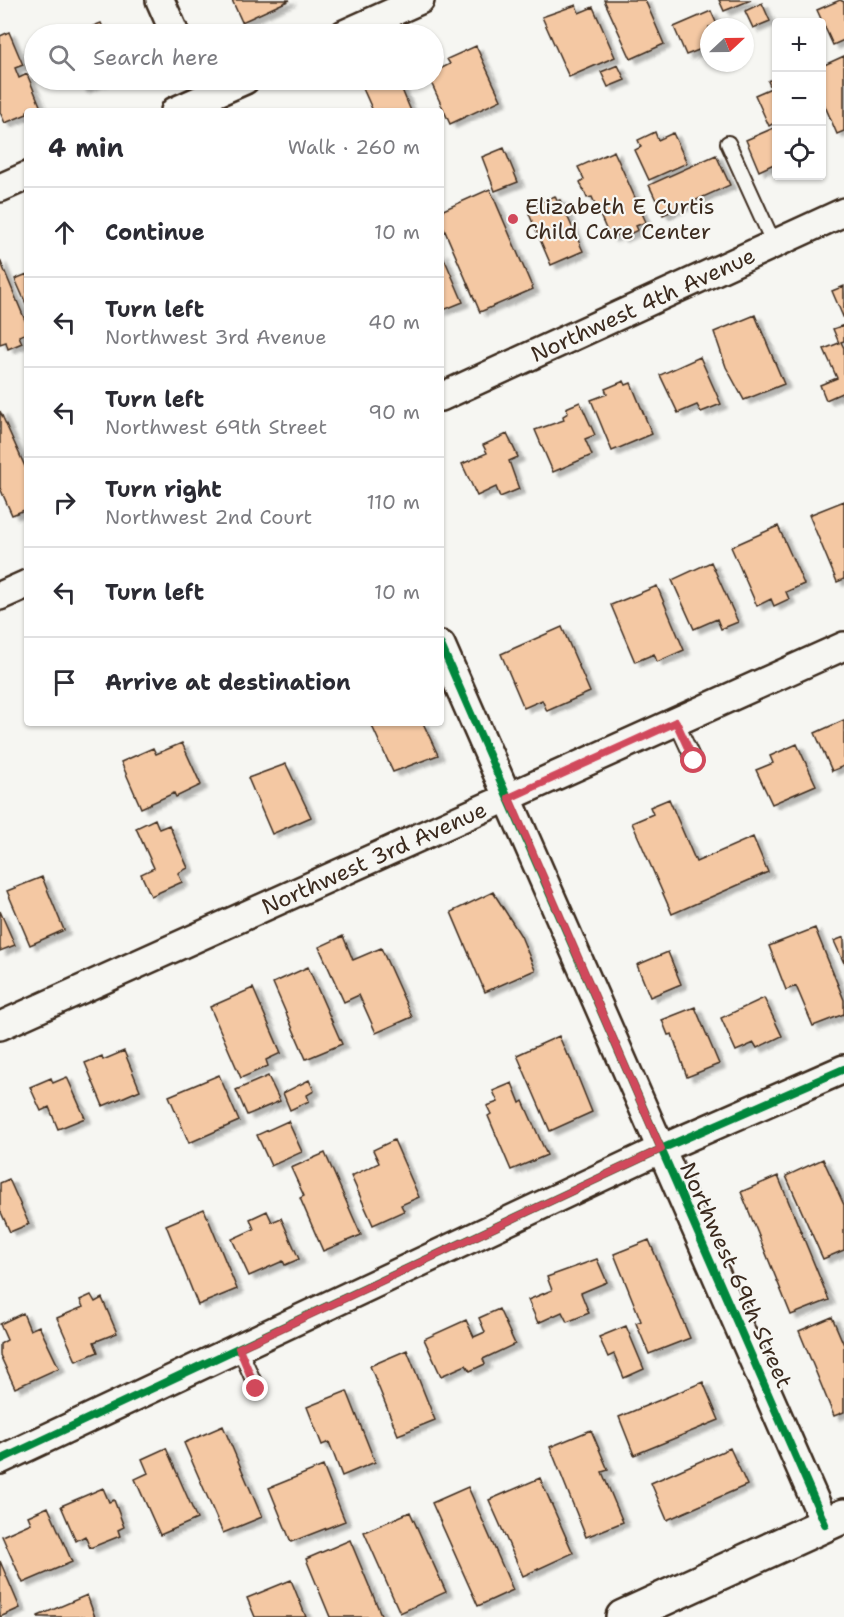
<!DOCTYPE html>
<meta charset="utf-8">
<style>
body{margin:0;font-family:"Shantell Sans",sans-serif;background:#f2f2f3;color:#2b2b33}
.controls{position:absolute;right:18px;top:18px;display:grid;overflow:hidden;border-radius:6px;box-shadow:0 2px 4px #0004}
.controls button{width:54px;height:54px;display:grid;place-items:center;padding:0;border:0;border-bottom:2px solid #e1e1e2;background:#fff;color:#2b2b33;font:30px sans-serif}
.compass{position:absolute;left:700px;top:18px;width:54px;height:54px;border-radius:50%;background:#fff;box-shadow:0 2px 4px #0004;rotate:68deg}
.stop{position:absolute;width:18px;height:18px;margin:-14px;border:4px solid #d1495b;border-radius:50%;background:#fff}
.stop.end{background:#d1495b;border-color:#fff;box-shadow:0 2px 6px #0008}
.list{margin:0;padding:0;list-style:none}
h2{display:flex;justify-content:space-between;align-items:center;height:78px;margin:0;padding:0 24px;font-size:26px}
h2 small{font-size:20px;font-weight:400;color:#7c7c81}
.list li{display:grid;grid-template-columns:39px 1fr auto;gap:18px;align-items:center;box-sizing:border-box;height:90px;padding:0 24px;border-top:2px solid #e1e1e2}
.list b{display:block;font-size:22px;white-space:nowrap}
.list p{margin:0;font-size:20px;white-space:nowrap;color:#7c7c81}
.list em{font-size:20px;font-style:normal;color:#7c7c81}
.icon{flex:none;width:33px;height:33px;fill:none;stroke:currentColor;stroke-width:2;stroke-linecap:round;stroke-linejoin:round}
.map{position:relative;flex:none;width:844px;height:1617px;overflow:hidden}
.search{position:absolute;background:#fff;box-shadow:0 2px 4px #0004;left:24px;top:24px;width:420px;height:66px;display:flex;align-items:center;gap:15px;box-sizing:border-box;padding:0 21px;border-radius:33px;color:#7c7c81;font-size:22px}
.panel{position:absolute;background:#fff;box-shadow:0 2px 4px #0004;left:24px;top:108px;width:420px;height:618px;border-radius:6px}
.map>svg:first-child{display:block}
.building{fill:#f4c8a3;stroke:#3b2a1e;stroke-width:1.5;filter:url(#shadow)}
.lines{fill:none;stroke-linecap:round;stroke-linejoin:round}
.service-casing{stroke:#3b2a1e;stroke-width:18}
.minor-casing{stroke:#3b2a1e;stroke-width:32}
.tertiary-casing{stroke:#3b2a1e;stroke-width:38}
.service{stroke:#f6f6f2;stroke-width:14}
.minor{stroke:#f6f6f2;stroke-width:27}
.tertiary{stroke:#f6f6f2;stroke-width:33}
.cycleway-casing{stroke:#f6f6f2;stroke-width:11}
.cycleway{stroke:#00873e;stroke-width:8}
.route{stroke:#d1495b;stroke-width:8}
.poi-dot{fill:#d1495b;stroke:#f6f6f2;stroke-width:2}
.labels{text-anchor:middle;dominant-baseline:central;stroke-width:4.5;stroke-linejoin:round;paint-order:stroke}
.poi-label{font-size:22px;fill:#3b2a1e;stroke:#f6f6f2;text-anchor:start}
.street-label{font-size:22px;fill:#3b2a1e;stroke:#f6f6f2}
</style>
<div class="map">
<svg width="844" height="1617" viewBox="0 0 844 1617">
<defs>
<filter id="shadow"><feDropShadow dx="6" dy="4" stdDeviation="1.5" flood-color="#0004"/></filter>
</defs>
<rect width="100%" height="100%" fill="#f6f6f2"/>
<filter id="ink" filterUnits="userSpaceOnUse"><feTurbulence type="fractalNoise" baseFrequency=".0167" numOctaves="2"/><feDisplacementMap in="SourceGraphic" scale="12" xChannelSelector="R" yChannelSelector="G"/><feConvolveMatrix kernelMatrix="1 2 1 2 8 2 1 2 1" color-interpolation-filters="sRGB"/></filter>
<g filter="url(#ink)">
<path class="building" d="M232,0H290L242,22Z
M604,0H645L664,44L631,59Z
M719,0H751L724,11Z
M840,0L844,2V40L833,45L817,10Z
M762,3L770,21L753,28L745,11Z
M576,5L579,13L593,7L615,57L569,77L542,17Z
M711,11L718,27H709V46L686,55L674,27Z
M101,23L106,34H74L81,31Z
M9,32L23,65L15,68L19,78L27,74L41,108L27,111V114L5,123L0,112V36Z
M476,46L501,100L450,124L430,80H434V72L450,64L447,59Z
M844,56V131L837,134L822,99V66Z
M618,65L625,80L608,87L601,72Z
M776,77V122L769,126L755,95L771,88L768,81Z
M77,80H104L82,89Z
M371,80H398L411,111H373L361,84Z
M776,127V163L759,171L746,140Z
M655,132L658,140L673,133L687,163L649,180L635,150L641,147L638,140Z
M504,148L518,182L495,191L482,157Z
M614,151L646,222L636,226L638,230L621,238L619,234L610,238L592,197L587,198L580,182L584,179L578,167Z
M716,155L730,185L663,215L649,185Z
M490,189L533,289L480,312L441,222V211Z
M555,196L557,201L560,200L583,251L551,265L529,214L539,210L536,204Z
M441,251L463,302L441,311Z
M0,260L27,325V333L19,336L22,343L8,349L6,342L0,344Z
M27,274V306L15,279Z
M844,286V319L832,291Z
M755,315L784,384L744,400L726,367L714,332Z
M844,325V341L841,342L844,348V392L826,400L820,385L837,378L824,349L839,343L833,329Z
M700,357L721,404L701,412L697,405L678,413L660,375Z
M624,381L626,385L631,383L652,434L612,451L591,400L607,394L605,389Z
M580,402L595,435L585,439L592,455L553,472L535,430L564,420L563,416L568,413L566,408Z
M0,411L27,471V509L12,515L0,488Z
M507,434L518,457L509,461L519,489L500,497L496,487L477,496L462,464L487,453L483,445Z
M844,501V579L837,582L809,515Z
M778,526L804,584L786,592L789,599L774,606L771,599L757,606L731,547Z
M711,562L738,622L721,629L717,619L694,629L672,580Z
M657,586L684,650L657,662L654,654L635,662L611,605Z
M562,627L590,692L547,711L542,700L524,708L501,654Z
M844,720V766L832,771L815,733Z
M379,723H423L438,755L393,772L372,726Z
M182,743L201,785L176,797L174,793L141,808L121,762L153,748L156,754Z
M797,744L816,785L772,804L756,770L773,763L770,756Z
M286,764L311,817L272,834L248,778Z
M669,799L696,862L753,837L768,872L672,914L632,823L653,814L650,807Z
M155,819L159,829L169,825L188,868L178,873L182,882L151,896L141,874L154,868L136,828Z
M42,877L64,930L30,945L7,891Z
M493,892L521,936L535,970L485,992L451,912Z
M0,911L15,945L0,951Z
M815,928L844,1000V1014L813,1026L796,986L786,990L769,946Z
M343,936L353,960L381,948L412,1017L376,1033L359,995L344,1002L319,947Z
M844,937V963L834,941Z
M668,952L681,984L650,997L637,965Z
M308,967L342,1044L306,1059L273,983Z
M253,988L281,1053L266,1060L268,1066L241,1078L210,1007Z
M764,998L782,1036L757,1048L754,1043L736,1051L721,1018Z
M695,1007L719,1064L687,1077L672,1034L668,1035L662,1020Z
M559,1036L567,1055H569L592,1112L550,1131L517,1055Z
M124,1051L140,1090L103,1106L85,1063L102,1056L103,1060Z
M219,1075L239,1121L189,1143L169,1096Z
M268,1076L280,1101L247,1115L236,1090Z
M67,1077L85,1118L58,1129L49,1107L41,1111L30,1087L51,1078L53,1083Z
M309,1080L314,1091L307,1095L309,1101L290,1110L283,1093Z
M512,1083L520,1103L523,1101L547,1155L511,1170L488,1116L491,1114L487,1106L498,1102L493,1091Z
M288,1121L302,1152L271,1166L257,1135Z
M394,1140L419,1197L401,1205L404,1211L373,1225L351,1176L379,1163L373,1150Z
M325,1153L361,1235L323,1251L300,1198L304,1196L291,1168Z
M823,1159L844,1205V1250L823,1259L786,1176Z
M778,1176L829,1300L791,1315L741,1192Z
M9,1179L29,1224L10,1232L0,1210V1183Z
M204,1209L237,1289L198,1305L166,1225Z
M267,1211L272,1222L281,1218L299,1259L285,1265L283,1261L249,1276L232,1239L254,1229L250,1219Z
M649,1240L690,1338L649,1354L636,1323L641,1321L614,1254Z
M597,1259L607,1282L581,1293L589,1313L567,1322L562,1312L538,1323L528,1300L552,1290L547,1277Z
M91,1295L95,1302L102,1298L117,1333L94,1342L98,1352L76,1361L57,1318L83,1307L80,1300Z
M499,1309L515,1344L483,1359L485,1364L470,1371L466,1365L441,1376L424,1339L466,1320L474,1337L485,1332L479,1318Z
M23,1313L30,1330L39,1326L59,1368L15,1388L0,1355V1344L7,1340L0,1324Z
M832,1317L844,1345V1412L834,1416L799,1331Z
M626,1326L644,1369L624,1378L614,1354L608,1357L599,1337Z
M407,1350L435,1420L398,1435L370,1366Z
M703,1382L719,1420L634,1455L619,1417Z
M347,1391L375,1462L342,1476L329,1442L322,1445L307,1407Z
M223,1426L262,1517L223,1533L184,1443Z
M591,1430L608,1470L602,1472L623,1522L586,1537L550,1447Z
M166,1448L197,1519L160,1535L135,1479L148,1473L142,1459Z
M730,1448L747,1485L667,1520L651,1483Z
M323,1466L345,1521L291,1542L269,1488Z
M540,1478L573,1553L523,1576L489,1500Z
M468,1487L513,1590L478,1606L432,1503Z
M103,1488L109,1502L114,1500L124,1527L118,1530L120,1536L90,1548L85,1536L76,1541L61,1506Z
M48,1507L72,1562L23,1583L2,1536L31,1523L28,1516Z
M410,1512L446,1592L400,1613L364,1532Z
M350,1540L382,1617H330L306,1559Z
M0,1561L20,1608L0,1617Z
M291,1580L306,1617H255L247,1598Z
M87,1595L95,1617H38V1616Z"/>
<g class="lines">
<defs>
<path id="service" d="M728,143L774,244
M676,722L694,761
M239,1348L257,1389"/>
<g id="minor">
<path d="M160,0L175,34"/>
<path d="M344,34L420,0"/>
<path d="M175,111L245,80"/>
<path d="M0,188L27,176"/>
<path id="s1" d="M441,397L844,212"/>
<path d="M0,596L27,584"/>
<path d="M441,645L825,1524"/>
<path id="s2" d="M0,1026L844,646"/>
<path d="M0,1460L661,1149L844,1069"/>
</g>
<path id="tertiary" d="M623,1617L844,1516"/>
</defs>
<use href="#service" class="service-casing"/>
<use href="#minor" class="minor-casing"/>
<use href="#tertiary" class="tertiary-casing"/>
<use href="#service" class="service"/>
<use href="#minor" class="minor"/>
<use href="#tertiary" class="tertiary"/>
<defs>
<path id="cycleway" d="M441,645L825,1524
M0,1460L661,1149L844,1069"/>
</defs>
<use href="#cycleway" class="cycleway-casing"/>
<use href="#cycleway" class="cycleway"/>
</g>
</g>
<g class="lines" filter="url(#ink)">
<path class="route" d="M256,1389L239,1348L661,1149L509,798L676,722L694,761"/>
</g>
<circle class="poi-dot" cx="513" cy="219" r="6"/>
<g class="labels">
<g class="poi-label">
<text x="525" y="206">Elizabeth E Curtis<tspan x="525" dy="25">Child Care Center</tspan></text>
</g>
<g class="street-label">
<text stroke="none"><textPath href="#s1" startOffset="222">Northwest 4th Avenue</textPath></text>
<text stroke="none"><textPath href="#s2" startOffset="410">Northwest 3rd Avenue</textPath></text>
<text transform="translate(736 1275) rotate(66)">Northwest 69th Street</text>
</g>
</g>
</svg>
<div class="controls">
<button>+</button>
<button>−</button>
<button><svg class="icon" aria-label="locate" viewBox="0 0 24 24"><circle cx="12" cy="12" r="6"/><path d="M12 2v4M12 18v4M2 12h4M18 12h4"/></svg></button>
</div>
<svg class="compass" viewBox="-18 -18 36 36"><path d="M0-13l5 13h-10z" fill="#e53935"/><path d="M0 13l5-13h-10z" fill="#7c7c81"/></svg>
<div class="stop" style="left:694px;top:761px"></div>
<div class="stop end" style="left:256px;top:1389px"></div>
<div class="search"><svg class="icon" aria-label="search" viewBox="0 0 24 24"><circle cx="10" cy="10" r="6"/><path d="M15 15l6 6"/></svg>Search here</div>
<section class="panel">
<h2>4 min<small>Walk · 260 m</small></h2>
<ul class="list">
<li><svg class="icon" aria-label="ahead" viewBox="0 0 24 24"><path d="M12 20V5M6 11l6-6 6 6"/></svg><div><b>Continue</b></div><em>10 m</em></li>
<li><svg class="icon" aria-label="left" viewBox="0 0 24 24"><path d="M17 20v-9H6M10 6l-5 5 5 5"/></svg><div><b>Turn left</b><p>Northwest 3rd Avenue</p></div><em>40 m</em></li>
<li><svg class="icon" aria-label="left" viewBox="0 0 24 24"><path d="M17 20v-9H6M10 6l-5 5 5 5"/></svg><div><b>Turn left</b><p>Northwest 69th Street</p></div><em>90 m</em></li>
<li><svg class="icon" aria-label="right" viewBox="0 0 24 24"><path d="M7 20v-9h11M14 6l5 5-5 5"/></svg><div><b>Turn right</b><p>Northwest 2nd Court</p></div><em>110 m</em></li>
<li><svg class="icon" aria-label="left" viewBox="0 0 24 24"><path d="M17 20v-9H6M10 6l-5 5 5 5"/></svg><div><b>Turn left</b></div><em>10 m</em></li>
<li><svg class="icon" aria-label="arrive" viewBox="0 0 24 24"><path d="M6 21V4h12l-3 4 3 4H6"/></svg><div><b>Arrive at destination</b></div></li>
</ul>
</section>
</div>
